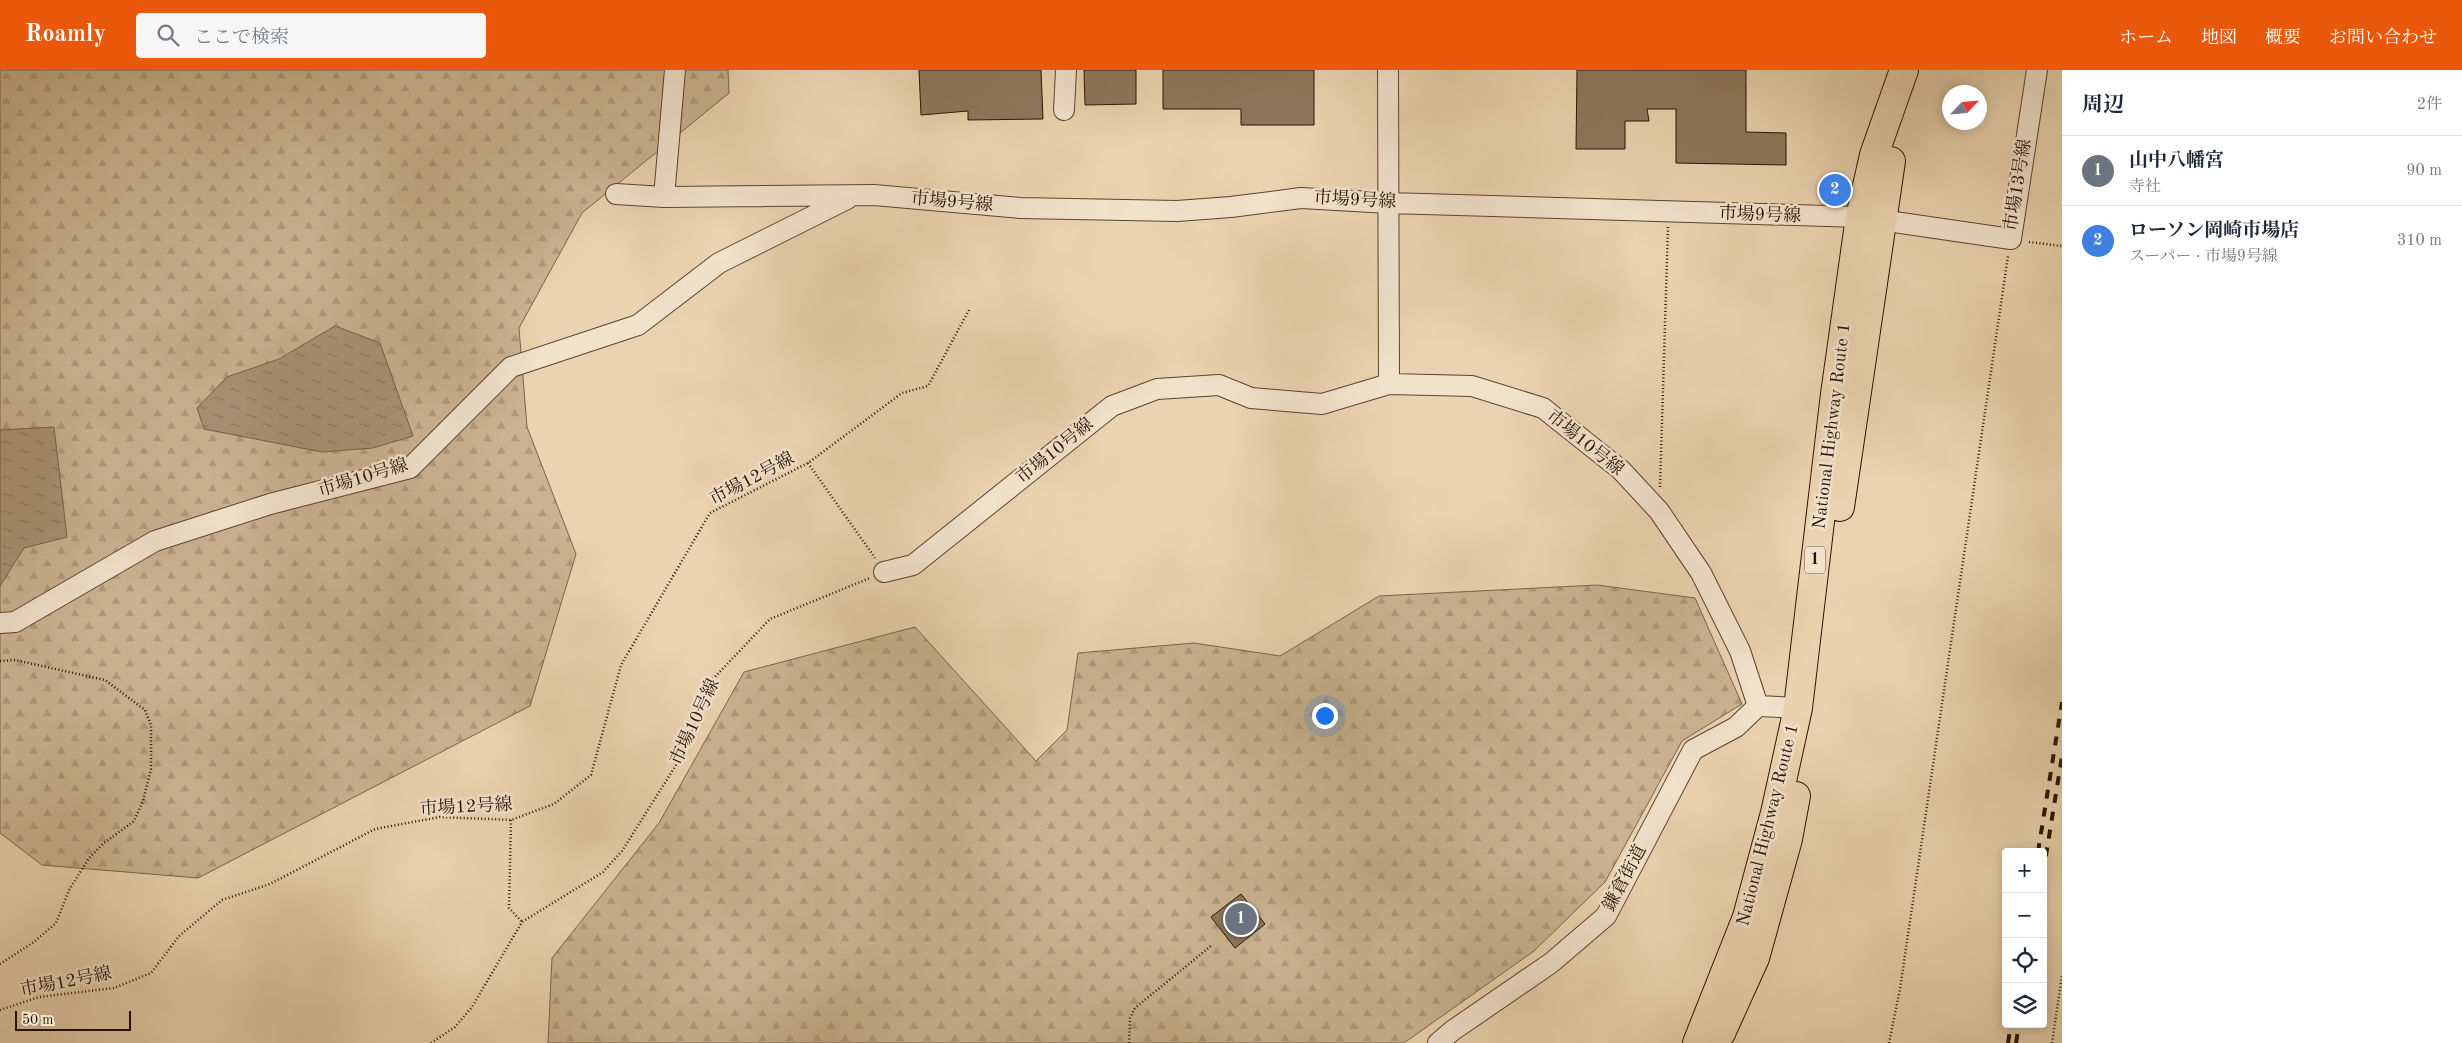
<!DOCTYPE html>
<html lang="ja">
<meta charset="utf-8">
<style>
body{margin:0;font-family:"Old Standard TT","Noto Serif JP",serif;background:#f6f6f7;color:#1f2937}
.controls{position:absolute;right:15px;bottom:15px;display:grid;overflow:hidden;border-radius:5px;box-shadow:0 2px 12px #0003}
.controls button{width:45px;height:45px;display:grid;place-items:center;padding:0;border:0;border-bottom:1px solid #e0e1e3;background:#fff;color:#1f2937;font:25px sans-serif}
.compass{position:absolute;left:1942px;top:15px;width:45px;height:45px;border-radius:50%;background:#fff;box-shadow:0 2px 12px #0003;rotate:64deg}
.scale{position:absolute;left:15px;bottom:12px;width:116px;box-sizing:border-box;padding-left:5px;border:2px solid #2b1502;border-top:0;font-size:14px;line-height:18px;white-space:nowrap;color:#2b1502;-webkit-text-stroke:4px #f1e2cc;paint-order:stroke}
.you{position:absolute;left:1324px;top:645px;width:18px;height:18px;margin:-12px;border:4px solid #fff;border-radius:50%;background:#1a73e8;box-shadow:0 0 0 8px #1a73e833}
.badge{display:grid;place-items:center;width:32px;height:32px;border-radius:50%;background:#ea580c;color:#fff;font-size:16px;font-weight:700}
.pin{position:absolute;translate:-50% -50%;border:2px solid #fff;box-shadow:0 1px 5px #0006}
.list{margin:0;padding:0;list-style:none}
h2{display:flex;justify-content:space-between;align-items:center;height:65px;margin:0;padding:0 20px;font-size:21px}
h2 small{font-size:16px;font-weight:400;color:#747a83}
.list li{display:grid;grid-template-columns:32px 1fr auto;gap:15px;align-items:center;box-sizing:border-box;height:70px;padding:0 20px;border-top:1px solid #e0e1e3}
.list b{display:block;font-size:19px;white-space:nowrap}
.list p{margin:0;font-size:16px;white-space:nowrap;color:#747a83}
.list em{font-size:16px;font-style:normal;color:#747a83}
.icon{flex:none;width:28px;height:28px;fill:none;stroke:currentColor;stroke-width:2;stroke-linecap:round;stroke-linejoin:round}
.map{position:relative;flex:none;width:2062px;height:973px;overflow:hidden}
header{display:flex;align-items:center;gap:30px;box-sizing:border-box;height:70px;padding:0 25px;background:#ea580c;color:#fff}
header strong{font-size:24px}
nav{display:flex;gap:28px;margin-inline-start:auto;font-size:18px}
.search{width:350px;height:45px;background:#f6f6f7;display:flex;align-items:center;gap:12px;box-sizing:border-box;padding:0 18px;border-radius:5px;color:#747a83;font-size:19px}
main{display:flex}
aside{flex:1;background:#fff}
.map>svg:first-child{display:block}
.forest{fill:url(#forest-firs);stroke:#7a644a}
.water{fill:url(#water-ripples);stroke:#776047}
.building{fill:#8e785c;stroke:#2b1502}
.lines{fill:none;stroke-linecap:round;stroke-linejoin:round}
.minor-casing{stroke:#5b442e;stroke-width:22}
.highway-casing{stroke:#2b1502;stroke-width:30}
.path{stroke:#2b1502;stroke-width:2.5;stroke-dasharray:1 2.5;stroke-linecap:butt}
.minor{stroke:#f1e2cc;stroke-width:20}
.highway{stroke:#ead3b0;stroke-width:28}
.rail{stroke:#2b1502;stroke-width:4;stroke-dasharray:9 9;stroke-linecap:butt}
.labels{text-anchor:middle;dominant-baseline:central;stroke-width:5;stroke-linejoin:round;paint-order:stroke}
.shield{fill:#f1e2cc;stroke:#66523f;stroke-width:1}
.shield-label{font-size:16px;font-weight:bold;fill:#2b1502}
.street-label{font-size:18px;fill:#2b1502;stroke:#f1e2cc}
</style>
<header>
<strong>Roamly</strong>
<div class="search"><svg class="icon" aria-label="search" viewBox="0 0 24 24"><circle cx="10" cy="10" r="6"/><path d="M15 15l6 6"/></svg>ここで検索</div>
<nav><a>ホーム</a><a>地図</a><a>概要</a><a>お問い合わせ</a></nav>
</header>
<main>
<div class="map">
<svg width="2062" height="973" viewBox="0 0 2062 973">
<defs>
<pattern id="forest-firs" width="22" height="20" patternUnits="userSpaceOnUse" patternTransform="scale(1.25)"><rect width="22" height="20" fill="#cab392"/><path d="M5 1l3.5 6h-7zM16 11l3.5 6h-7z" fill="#ae997c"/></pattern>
<pattern id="water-ripples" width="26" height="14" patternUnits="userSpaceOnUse" patternTransform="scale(1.25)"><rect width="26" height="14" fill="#a99275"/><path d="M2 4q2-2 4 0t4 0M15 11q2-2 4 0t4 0" fill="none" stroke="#8a765e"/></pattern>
</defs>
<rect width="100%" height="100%" fill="#ead3b0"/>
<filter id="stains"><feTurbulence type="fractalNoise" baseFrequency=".004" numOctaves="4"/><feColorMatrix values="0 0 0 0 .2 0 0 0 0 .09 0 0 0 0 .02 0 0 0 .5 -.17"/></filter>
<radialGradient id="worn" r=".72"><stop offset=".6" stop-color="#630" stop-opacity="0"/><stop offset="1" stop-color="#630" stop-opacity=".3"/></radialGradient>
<path class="forest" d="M0,0H728L729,23L582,143L519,258L527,357L576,484L530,636L198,808L42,795L0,763Z
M1597,515L1695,528L1742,634L1682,671L1605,812L1534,881L1404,973H548L552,888L659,753L744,602L915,557L1036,691L1067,660L1078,583L1194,573L1280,586L1379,526Z"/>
<path class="water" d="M335,256L380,273L413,366L373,378L322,382L204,359L197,338L227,307L279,289Z
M54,357L67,467L24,478L0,516V360Z"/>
<path class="building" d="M919,0H1041L1043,49L968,50V41L921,45Z
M1084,0H1136V34L1085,35Z
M1163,0H1314V55H1241V39H1163Z
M1577,0H1746V62L1786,63V95L1676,93V39H1647L1649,51H1625V79H1576Z
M1241,824L1265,854L1235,878L1211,847Z"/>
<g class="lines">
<defs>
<path id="minor" d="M1388,0L1389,314
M1064,40L1066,0
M616,124L664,127L874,125L1020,138L1177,141L1231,137L1301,128L1389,133L1860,147L2011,169L2037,0
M664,127L675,0
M884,502L913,495L1112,336L1157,319L1219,315L1251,328L1322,334L1389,314L1472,316L1543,338L1621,400L1659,441L1701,503L1740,581L1758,636
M0,553L15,552L155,471L270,434L410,398L511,297L638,255L719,193L847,129
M1758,636L1798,638
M1438,973L1452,961L1551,893L1606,846L1693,680L1736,657L1758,636"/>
<path id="highway" d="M1840,437L1891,91
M1721,963L1755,888L1788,769L1796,726
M1697,973L1747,847L1775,743L1798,638L1835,324L1860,147L1874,85L1904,0"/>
</defs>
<use href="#minor" class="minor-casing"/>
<use href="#highway" class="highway-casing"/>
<path class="path" d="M2029,172L2062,176
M808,393L875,488
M1660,417L1668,157
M0,591L15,590L105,610L145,640L151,655V699L143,731L134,751L104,773L89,788L69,820L56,853L34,872L0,894
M511,750L509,838L522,852
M0,940L39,927L114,918L151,903L179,866L222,830L270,814L375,759L440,747L511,750L554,734L591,705L621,595L710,443L808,393L902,323L928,316L969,240
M431,973L455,957L472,937L522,852L603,802L622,781L683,684L711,611L770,549L870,508
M1129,973L1130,948L1135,938L1212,875
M1889,973L1900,919L2008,186
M2052,973L2062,905"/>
<use href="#minor" class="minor"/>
<use href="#highway" class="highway"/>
<path class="rail" d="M2038,782L2062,632
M2043,804L2062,686
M2008,973L2011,954
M2016,973L2019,954"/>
</g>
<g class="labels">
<rect class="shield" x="1805" y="476.5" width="20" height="27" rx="4"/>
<g class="shield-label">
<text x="1815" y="490">1</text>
</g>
<g class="street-label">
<text transform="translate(2018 115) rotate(-81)">市場13号線</text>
<text transform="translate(1355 130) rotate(3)">市場9号線</text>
<text transform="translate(952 132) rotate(5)">市場9号線</text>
<text transform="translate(1760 145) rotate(2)">市場9号線</text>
<text transform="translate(1832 356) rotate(-83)">National Highway Route 1</text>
<text transform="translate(1585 373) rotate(39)">市場10号線</text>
<text transform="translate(1055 381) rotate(-39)">市場10号線</text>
<text transform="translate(363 408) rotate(-17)">市場10号線</text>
<text transform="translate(752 409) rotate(-28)">市場12号線</text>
<text transform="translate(695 652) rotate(-65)">市場10号線</text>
<text transform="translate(466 737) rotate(-3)">市場12号線</text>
<text transform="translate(1768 755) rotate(-76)">National Highway Route 1</text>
<text transform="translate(1625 808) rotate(-62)">鎌倉街道</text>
<text transform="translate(66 912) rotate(-11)">市場12号線</text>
</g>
</g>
<rect width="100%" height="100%" filter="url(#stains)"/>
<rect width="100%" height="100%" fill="url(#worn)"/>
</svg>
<div class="controls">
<button>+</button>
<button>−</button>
<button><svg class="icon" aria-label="locate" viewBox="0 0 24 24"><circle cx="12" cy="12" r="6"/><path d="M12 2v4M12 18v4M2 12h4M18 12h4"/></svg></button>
<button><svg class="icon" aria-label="layers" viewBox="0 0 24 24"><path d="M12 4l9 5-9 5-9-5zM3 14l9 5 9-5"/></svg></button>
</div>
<svg class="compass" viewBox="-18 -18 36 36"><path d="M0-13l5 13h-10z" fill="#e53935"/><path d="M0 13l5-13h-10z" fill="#747a83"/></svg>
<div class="scale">50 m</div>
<div class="you"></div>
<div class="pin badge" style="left:1241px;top:849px;background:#6b7280">1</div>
<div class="pin badge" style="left:1835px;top:120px;background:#3f7fe0">2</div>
</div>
<aside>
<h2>周辺<small>2件</small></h2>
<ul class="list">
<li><span class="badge" style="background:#6b7280">1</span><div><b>山中八幡宮</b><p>寺社</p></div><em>90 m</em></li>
<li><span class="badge" style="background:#3f7fe0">2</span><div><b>ローソン岡崎市場店</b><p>スーパー · 市場9号線</p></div><em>310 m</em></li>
</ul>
</aside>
</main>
